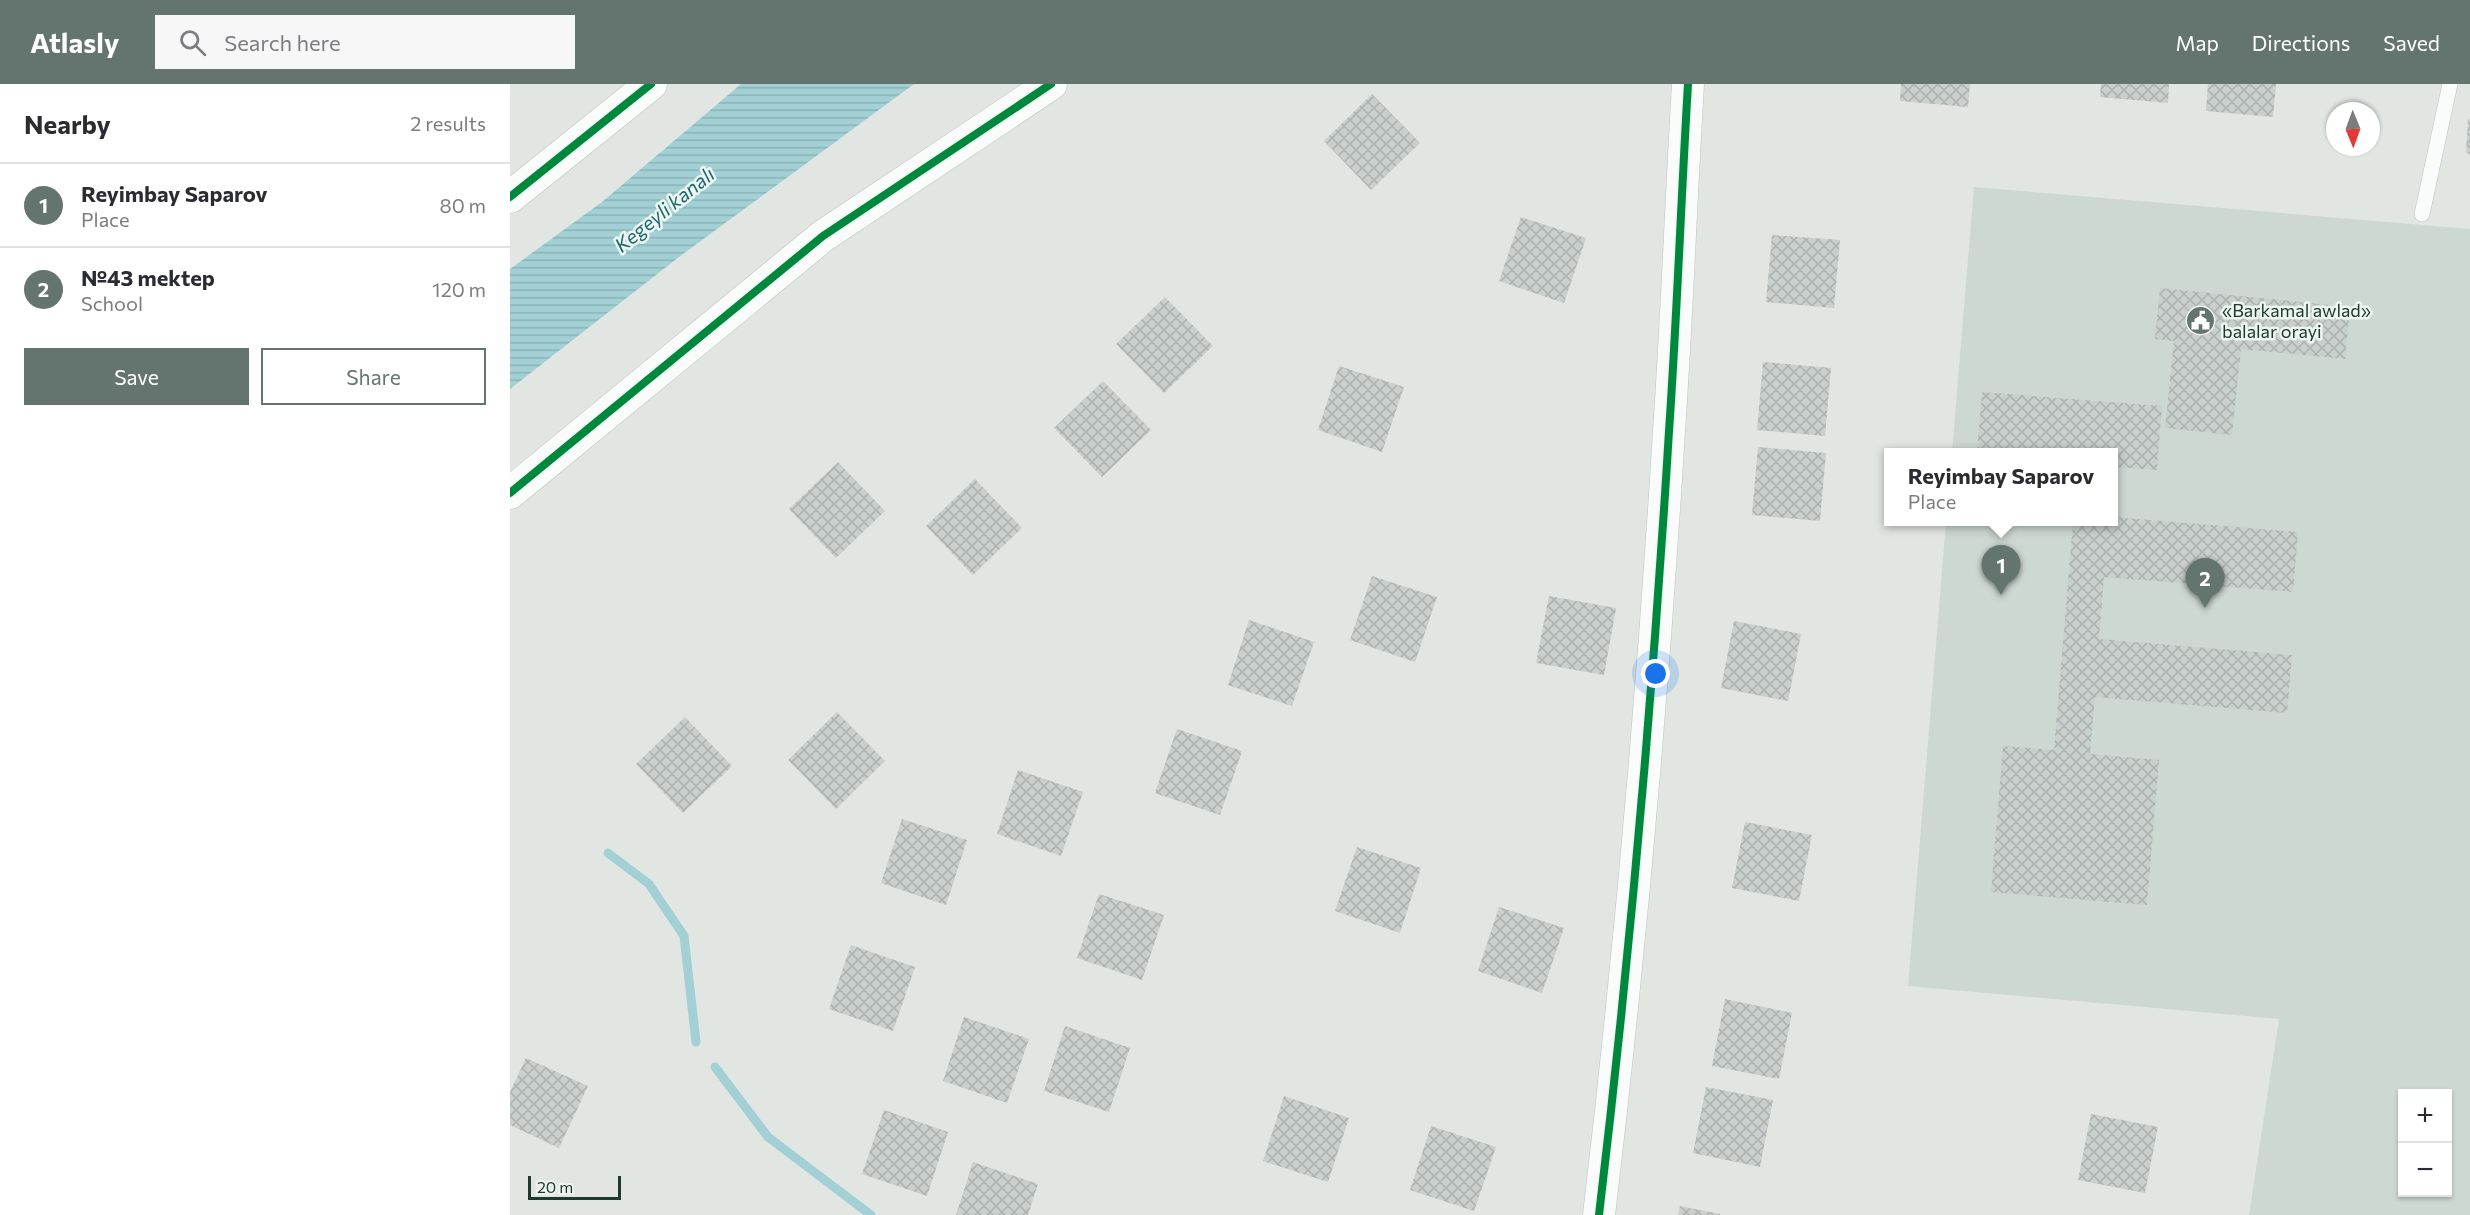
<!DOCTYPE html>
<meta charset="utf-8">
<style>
body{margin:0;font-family:Commissioner,sans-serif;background:#f7f7f7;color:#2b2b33}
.controls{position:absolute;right:18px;bottom:18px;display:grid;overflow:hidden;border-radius:0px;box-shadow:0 2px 4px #0004}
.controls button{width:54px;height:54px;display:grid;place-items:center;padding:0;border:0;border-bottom:2px solid #e1e1e2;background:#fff;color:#2b2b33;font:30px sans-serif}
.compass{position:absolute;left:1816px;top:18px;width:54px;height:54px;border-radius:50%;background:#fff;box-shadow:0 2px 4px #0004;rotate:179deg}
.scale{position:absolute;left:18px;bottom:15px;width:93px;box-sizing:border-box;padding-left:6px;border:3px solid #203830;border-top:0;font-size:16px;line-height:21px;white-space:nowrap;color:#203830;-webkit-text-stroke:4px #eef6f1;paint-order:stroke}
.you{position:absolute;left:1146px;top:590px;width:21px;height:21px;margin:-15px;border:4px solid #fff;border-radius:50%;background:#1a73e8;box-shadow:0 0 0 9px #1a73e833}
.badge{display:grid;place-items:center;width:39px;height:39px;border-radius:50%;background:#64756f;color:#fff;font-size:20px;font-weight:700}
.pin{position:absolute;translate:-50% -50px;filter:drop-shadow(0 2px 3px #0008)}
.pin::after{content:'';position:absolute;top:32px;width:21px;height:18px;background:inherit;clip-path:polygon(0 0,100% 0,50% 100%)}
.popup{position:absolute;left:1374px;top:364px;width:234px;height:78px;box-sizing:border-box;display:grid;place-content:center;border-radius:0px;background:#fff;filter:drop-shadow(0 2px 4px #0005);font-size:20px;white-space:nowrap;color:#7c7c81}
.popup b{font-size:22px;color:#2b2b33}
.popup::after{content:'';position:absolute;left:50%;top:100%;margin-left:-12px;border:12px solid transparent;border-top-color:#fff}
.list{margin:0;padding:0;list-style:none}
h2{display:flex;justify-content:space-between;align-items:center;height:78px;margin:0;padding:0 24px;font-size:26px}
h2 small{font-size:20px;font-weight:400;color:#7c7c81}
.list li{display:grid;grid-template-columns:39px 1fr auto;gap:18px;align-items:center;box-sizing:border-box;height:84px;padding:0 24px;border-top:2px solid #e1e1e2}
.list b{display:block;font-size:22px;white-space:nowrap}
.list p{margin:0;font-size:20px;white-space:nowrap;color:#7c7c81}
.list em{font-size:20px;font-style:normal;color:#7c7c81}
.actions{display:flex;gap:12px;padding:18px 24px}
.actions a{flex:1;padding:14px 0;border:2px solid #64756f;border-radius:0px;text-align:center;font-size:21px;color:#64756f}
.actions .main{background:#64756f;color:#fff}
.icon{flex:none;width:33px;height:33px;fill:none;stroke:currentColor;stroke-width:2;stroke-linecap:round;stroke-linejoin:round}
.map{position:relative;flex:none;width:1960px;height:1131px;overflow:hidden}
header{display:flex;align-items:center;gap:36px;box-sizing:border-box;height:84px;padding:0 30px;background:#64756f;color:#fff}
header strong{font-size:28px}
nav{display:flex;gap:33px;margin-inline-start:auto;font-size:21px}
.search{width:420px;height:54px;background:#f7f7f7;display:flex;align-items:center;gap:15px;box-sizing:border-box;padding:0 21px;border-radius:0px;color:#7c7c81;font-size:22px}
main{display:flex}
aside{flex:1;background:#fff}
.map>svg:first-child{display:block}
.built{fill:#ced8d3;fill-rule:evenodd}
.water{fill:url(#water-rules)}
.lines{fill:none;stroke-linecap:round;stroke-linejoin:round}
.stream{stroke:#a2d0d4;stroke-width:9}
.building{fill:url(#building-cross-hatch)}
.lane-casing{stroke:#bec3c0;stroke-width:16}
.street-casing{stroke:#bec3c0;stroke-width:33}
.lane{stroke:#fafbfb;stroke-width:15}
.street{stroke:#fafbfb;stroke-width:32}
.cycleway-casing{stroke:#eef6f1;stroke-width:11}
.cycleway{stroke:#00873e;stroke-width:8}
.labels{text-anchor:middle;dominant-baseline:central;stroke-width:5;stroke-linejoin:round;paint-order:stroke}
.poi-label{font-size:18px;fill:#203830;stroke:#eef6f1;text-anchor:start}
.water-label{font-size:20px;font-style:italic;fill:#1d6871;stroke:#eef6f1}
</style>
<header>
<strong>Atlasly</strong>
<div class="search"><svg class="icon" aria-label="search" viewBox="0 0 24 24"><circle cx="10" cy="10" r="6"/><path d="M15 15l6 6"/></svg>Search here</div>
<nav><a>Map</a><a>Directions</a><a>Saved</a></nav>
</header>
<main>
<aside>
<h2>Nearby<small>2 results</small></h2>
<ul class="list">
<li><span class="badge">1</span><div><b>Reyimbay Saparov</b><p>Place</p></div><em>80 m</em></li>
<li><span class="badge">2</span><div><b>№43 mektep</b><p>School</p></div><em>120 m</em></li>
</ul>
<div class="actions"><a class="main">Save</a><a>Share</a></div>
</aside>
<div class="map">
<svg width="1960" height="1131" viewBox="0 0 1960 1131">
<defs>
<pattern id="water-rules" width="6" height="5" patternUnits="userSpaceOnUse" patternTransform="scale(1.5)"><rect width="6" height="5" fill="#a2d0d4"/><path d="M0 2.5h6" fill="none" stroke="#8bb3b6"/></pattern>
<pattern id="building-cross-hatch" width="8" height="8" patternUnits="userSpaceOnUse" patternTransform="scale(1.5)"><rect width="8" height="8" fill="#c9cfcc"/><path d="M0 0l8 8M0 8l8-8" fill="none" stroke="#acb2b0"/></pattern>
</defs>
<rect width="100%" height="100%" fill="#e1e6e3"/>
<path class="built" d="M1464,103L1960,145V1131H1739L1769,935L1398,902L1436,438H1604V368H1442ZM1892,1010H1938V1108H1892Z"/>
<path class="water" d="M231,0H404L169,173L0,305V185L92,118Z"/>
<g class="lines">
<path class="stream" d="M98,769L139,800L174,852L186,958
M205,983L258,1053L361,1131"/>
</g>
<path class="building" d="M1391,0H1460L1458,23L1390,17Z
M1591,0H1659L1658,19L1590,13Z
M1698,0H1766L1763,33L1696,27Z
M862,10L910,59L861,106L814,57Z
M1958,35H1960V70L1956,69Z
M1011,133L1076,154L1054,219L989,197Z
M1262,151L1330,156L1324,224L1256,218Z
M1650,204L1840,223L1835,275L1731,265L1722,351L1655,344L1664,257L1645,255Z
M655,213L703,262L654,309L606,260Z
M1253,278L1321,284L1315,352L1247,346Z
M829,282L894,303L872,368L808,346Z
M593,297L641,346L592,393L544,344Z
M1472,308L1652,322L1647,386L1604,383V368H1467Z
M1248,363L1316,369L1310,437L1242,431Z
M328,378L375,427L326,474L279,425Z
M465,395L512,444L463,491L416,442Z
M1604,433L1788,448L1783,508L1594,493L1589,555L1782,571L1777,629L1585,613L1580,670L1649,676L1637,821L1481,808L1493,662L1544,666L1563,438H1604Z
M862,492L927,513L905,578L840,556Z
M1039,512L1106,524L1094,591L1026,579Z
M739,536L804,558L782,622L718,601Z
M1224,537L1291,550L1278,617L1211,604Z
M327,628L375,677L326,725L278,676Z
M175,633L222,682L173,729L126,680Z
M667,645L732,667L710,731L645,709Z
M508,686L573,708L551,772L487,750Z
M392,735L457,756L436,821L371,799Z
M1235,738L1302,751L1289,817L1222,804Z
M847,763L911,784L890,849L825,827Z
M589,810L654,831L632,896L567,874Z
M989,823L1054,844L1032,909L968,887Z
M341,861L405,883L383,947L319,925Z
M1215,915L1282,929L1269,995L1202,982Z
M454,933L519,955L497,1019L433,997Z
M555,942L620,964L599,1028L534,1007Z
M16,974L78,1002L49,1064L0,1041V1008Z
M1196,1003L1263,1016L1250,1083L1183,1069Z
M774,1012L839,1034L818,1098L753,1077Z
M374,1026L438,1048L417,1112L352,1090Z
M1581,1030L1648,1043L1635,1109L1568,1096Z
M921,1042L986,1063L964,1127L900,1106Z
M463,1078L528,1100L518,1131H446Z
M1170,1122L1210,1130V1131H1168Z"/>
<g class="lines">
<defs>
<path id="lane" d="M1912,130L1940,0"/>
<path id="street" d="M0,113L141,0
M0,409L313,152L541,0
M1089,1131C1120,871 1143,609 1159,347C1167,232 1171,116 1178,0"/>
</defs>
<use href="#lane" class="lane-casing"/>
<use href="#street" class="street-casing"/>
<use href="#lane" class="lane"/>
<use href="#street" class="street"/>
<defs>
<path id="cycleway" d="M0,113L141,0
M0,409L313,152L541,0
M1089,1131C1120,871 1143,609 1159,347C1167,232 1171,116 1178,0"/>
</defs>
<use href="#cycleway" class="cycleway-casing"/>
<use href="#cycleway" class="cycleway"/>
</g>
<defs>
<symbol id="civic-disc" viewBox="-11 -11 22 22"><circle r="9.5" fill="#64756f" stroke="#eef6f1"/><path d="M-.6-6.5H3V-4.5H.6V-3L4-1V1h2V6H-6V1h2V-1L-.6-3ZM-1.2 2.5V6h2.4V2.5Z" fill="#fff"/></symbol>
</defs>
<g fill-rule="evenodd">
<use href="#civic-disc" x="1674" y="220" width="33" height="33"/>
</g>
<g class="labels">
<g class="poi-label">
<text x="1712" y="226">«Barkamal awlad»<tspan x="1712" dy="21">balalar orayi</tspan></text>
</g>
<g class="water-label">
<text transform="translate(154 125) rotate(-39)">Kegeyli kanalı</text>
</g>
</g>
</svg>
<div class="controls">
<button>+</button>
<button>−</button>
</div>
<svg class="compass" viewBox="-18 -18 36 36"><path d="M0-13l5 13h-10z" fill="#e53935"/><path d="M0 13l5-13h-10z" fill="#7c7c81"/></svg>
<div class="scale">20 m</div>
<div class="you"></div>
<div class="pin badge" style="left:1491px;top:511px">1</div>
<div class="popup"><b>Reyimbay Saparov</b>Place</div>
<div class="pin badge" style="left:1695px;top:524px">2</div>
</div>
</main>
